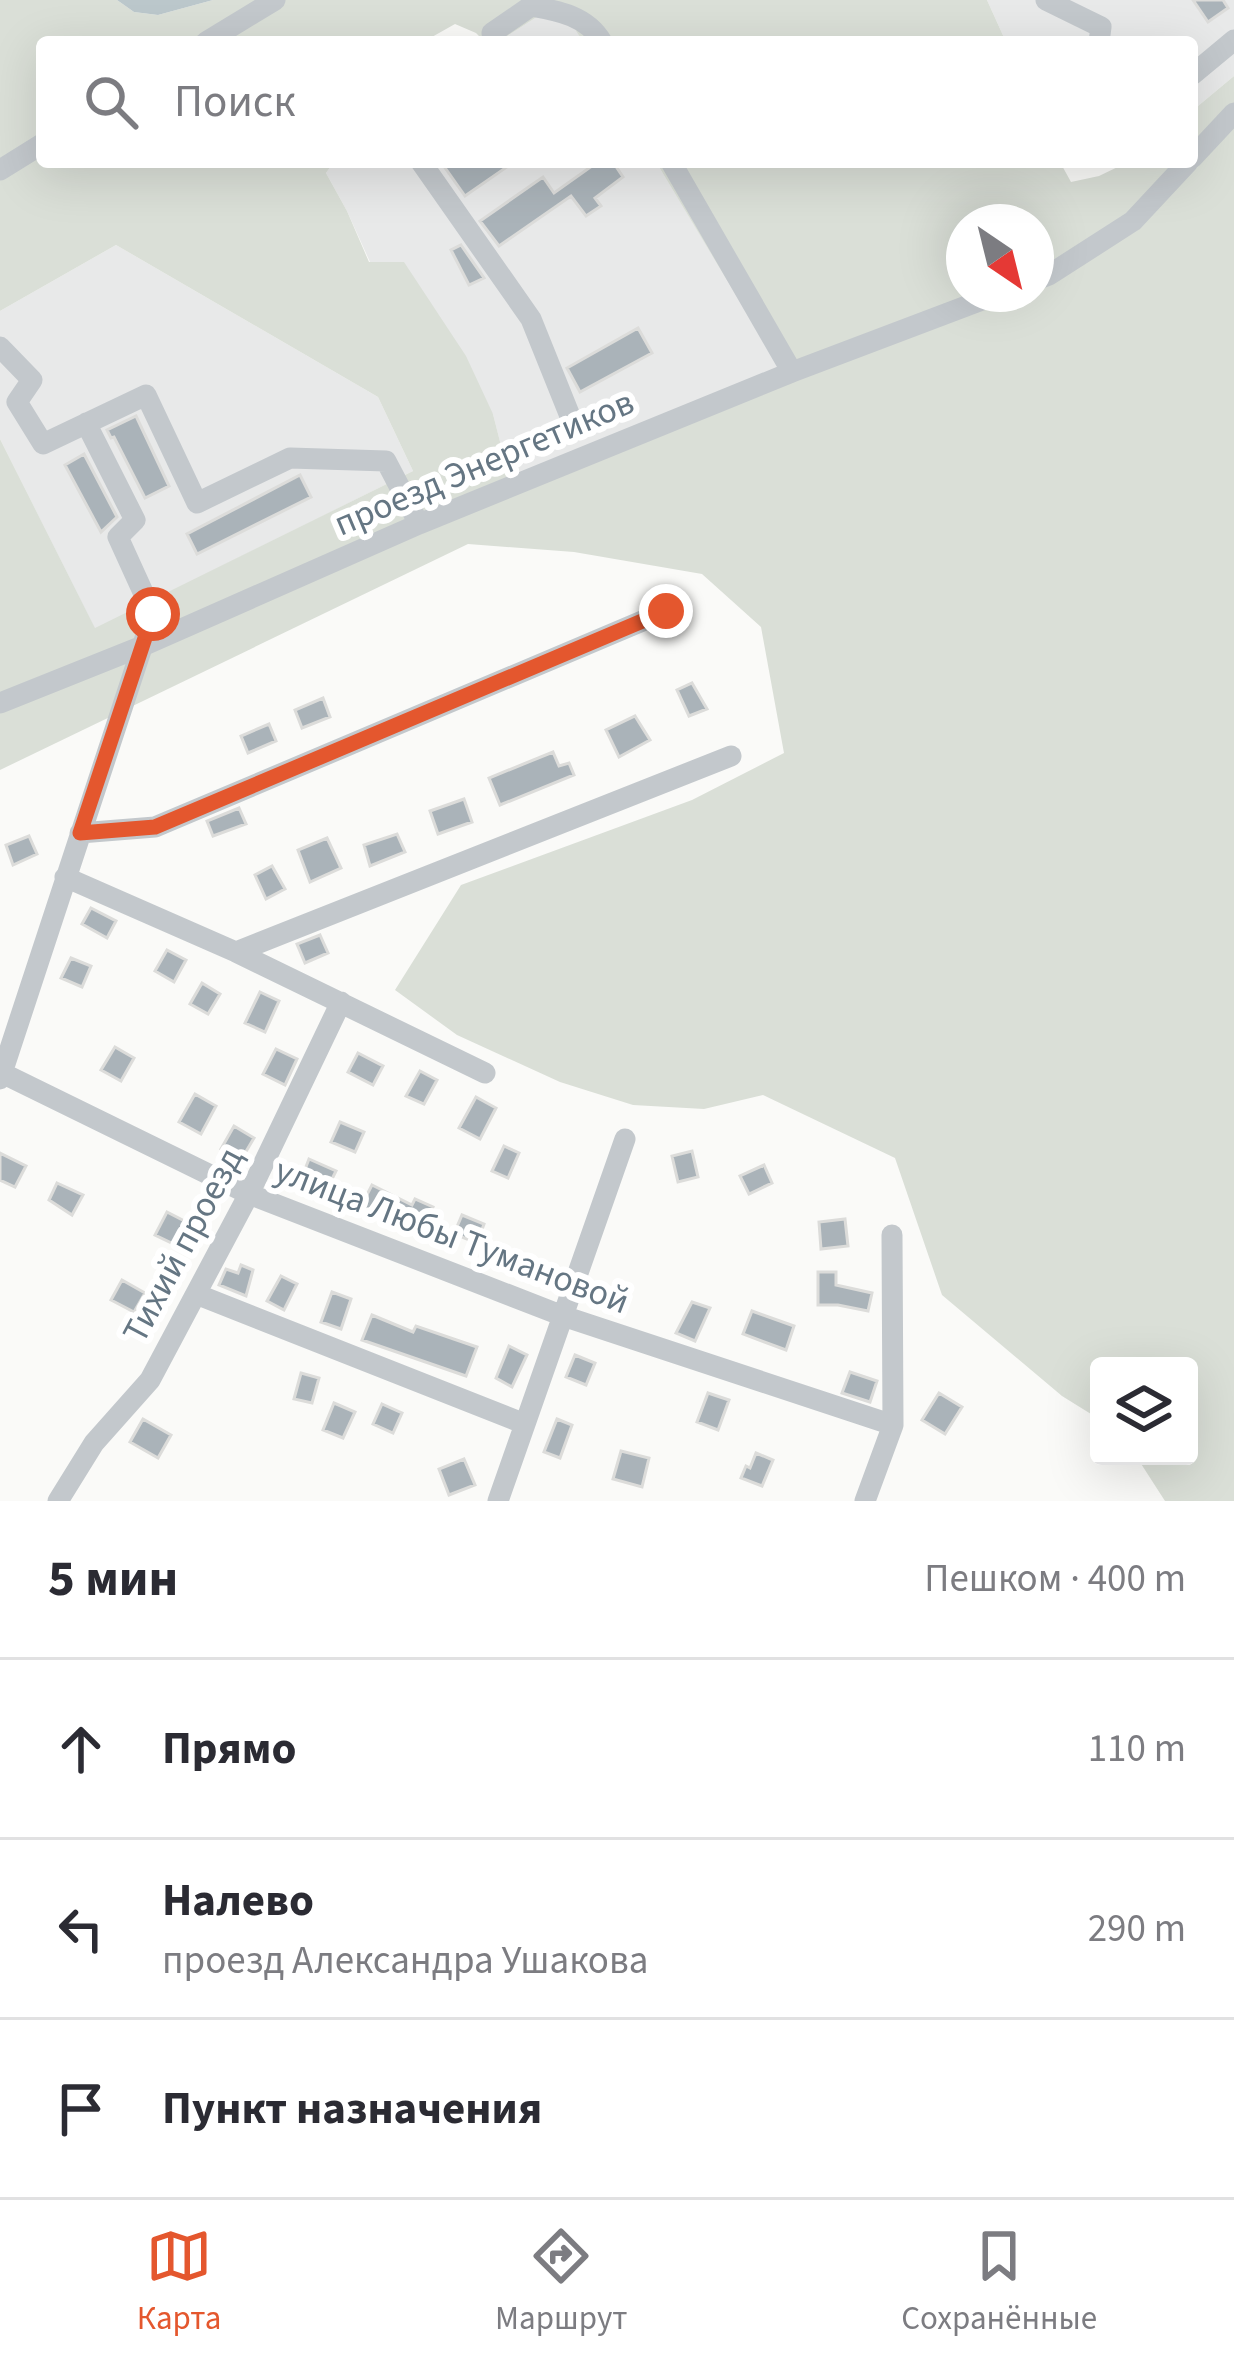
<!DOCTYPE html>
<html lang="ru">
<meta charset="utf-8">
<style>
body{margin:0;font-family:"Source Sans 3",sans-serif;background:#f7f7f7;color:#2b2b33}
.controls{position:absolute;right:36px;bottom:36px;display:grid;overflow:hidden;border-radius:12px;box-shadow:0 12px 48px #0002}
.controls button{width:108px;height:108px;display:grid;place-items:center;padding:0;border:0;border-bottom:3px solid #e1e1e2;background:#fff;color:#2b2b33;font:60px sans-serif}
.compass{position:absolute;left:946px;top:204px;width:108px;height:108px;border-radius:50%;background:#fff;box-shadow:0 12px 48px #0002;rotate:145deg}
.stop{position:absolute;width:36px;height:36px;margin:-27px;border:9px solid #e4572e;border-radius:50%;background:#fff}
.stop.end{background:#e4572e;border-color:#fff;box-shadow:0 3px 12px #0008}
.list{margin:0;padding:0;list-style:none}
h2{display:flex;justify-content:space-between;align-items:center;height:156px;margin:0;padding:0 48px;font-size:51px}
h2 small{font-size:39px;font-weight:400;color:#7c7c81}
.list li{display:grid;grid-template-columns:78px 1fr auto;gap:36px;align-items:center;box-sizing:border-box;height:180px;padding:0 48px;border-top:3px solid #e1e1e2}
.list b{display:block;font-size:45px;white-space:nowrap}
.list p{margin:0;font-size:39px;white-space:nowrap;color:#7c7c81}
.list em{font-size:39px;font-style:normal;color:#7c7c81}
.icon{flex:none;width:66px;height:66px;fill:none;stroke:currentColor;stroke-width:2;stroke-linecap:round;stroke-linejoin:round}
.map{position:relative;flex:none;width:1234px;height:1501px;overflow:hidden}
.search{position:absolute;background:#fff;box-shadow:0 12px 48px #0002;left:36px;right:36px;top:36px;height:132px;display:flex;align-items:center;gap:30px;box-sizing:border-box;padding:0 42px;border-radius:12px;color:#7c7c81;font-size:45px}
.sheet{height:696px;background:#fff}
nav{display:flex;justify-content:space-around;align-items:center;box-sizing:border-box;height:168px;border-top:3px solid #e1e1e2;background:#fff;font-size:33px;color:#7c7c81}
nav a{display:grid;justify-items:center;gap:6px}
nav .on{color:#e4572e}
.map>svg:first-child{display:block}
.built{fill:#e8e9e9}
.green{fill:#dadfd7;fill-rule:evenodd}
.water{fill:#bbc7cb}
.building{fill:#aab3b9;stroke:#dcdcda;stroke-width:3}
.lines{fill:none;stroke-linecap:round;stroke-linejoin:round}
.minor{stroke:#c3c8cc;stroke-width:21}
.route{stroke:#e4572e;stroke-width:15}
.labels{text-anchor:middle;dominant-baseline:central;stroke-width:12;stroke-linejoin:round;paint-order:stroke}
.street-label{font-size:36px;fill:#657683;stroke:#fff}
</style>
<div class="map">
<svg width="1234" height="1501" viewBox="0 0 1234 1501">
<rect width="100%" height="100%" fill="#fafaf8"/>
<path class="built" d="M987,0H1234V76L1192,111V42H1006Z
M543,13L576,29L583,42H498Z
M334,162H656L782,370L509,478L493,414L370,262L347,211L326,173Z
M116,245L378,397L413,471L95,629L0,439V311Z"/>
<path class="green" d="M0,0H117L134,12L158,15L213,0H987L1006,42H583L575,29L543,13L498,42H485L476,33L455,24L423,42H42V162H334L326,173L347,211L369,262H404L466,356L493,414L509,477L781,370L656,162H1060L1071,182L1099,176L1128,162H1192V111L1234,76V1501H1165L1136,1456H1189V1366H1099V1419L1062,1396L942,1295L895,1158L763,1095L704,1109L633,1105L560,1082L457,1035L395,990L461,885L692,800L784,753L761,627L702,574L574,552L468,544L0,770V439L95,628L413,471L378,397L116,245L0,311ZM964,222H1036V294H964Z"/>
<path class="water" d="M117,0H213L158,15L134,12Z"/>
<path class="building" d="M1193,0H1223L1228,8L1208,22Z
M441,162H514L465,196Z
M589,162H613L623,177L595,198L601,206L586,216L571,196L499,246L480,221L543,177L554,193L592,166Z
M461,245L484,278L469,285L451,250Z
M638,328L652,353L580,392L567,368Z
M136,416L169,486L145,498L114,437L111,438L107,430Z
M84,454L117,517L101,532L65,465Z
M300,475L311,497L197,554L187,534Z
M692,683L707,709L689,716L677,690Z
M323,698L330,717L302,728L295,710Z
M635,716L650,740L619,757L606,730Z
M269,724L276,741L248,753L241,736Z
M553,752L559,766L569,763L574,775L500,805L489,778Z
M464,799L472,822L438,834L430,811Z
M239,808L246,824L213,836L207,821Z
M397,834L405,852L370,866L364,845Z
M29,836L37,854L13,865L6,845Z
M327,838L341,868L310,882L298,850Z
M272,866L285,889L266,899L255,875Z
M91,908L116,921L107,938L82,924Z
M320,935L328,953L305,963L297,944Z
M167,950L186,960L174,982L155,971Z
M71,958L91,966L82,987L61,978Z
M202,983L220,994L208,1014L190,1004Z
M260,992L279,1001L265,1032L245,1023Z
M115,1047L134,1058L121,1081L101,1070Z
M276,1049L297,1059L285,1085L263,1074Z
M358,1053L383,1066L373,1085L348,1072Z
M420,1071L437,1080L424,1104L406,1096Z
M195,1094L216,1106L201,1134L179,1122Z
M476,1097L496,1108L480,1139L459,1128Z
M340,1122L364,1132L355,1152L331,1142Z
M234,1126L254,1138L241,1160L221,1149Z
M504,1146L519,1153L508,1178L492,1171Z
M692,1151L698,1177L678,1182L672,1156Z
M0,1153L26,1166L15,1187L0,1180Z
M309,1159L336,1171L324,1195L299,1185Z
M764,1165L772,1183L749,1194L740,1176Z
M57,1183L83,1195L72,1215L49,1200Z
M372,1185L412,1205L415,1199L433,1207L420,1236L383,1216L382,1219L360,1208Z
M167,1212L194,1226L182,1248L155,1235Z
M462,1215L484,1224L477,1243L454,1234Z
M845,1219L848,1246L821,1249L819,1222Z
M241,1265L253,1270L246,1296L219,1285L226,1269L238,1273Z
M818,1272H836V1285L872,1293L868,1311L838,1305H818Z
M281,1276L297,1284L284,1310L267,1301Z
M122,1280L145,1293L134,1312L111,1300Z
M332,1292L351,1299L341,1329L321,1322Z
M692,1302L710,1308L695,1341L676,1333Z
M752,1311L794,1326L786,1350L743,1334Z
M372,1315L413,1332L416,1326L477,1347L466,1376L362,1340Z
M509,1346L527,1355L512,1387L496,1378Z
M575,1355L595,1363L586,1385L566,1377Z
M850,1372L877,1381L870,1402L842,1393Z
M301,1373L319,1378L312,1403L294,1399Z
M708,1393L729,1400L718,1430L697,1422Z
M939,1393L962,1407L945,1434L922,1420Z
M334,1403L355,1412L343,1438L323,1430Z
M382,1404L402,1413L393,1433L373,1424Z
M143,1419L171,1435L158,1458L130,1442Z
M557,1419L572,1425L560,1458L544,1452Z
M621,1451L649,1458L642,1487L613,1479Z
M756,1453L773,1460L762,1486L741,1478L746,1466L750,1468Z
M464,1459L475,1485L449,1495L439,1469Z"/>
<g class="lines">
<path class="minor" d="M1046,0L1101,27L1099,42
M206,42L275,0
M495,42L492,33L531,6C559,11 587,16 602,42
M1192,75L1234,40
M1192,158L1234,113
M421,162L531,319L570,416
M671,162L792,372
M0,170L42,144
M1036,280L1049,275L1133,221L1188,162
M0,347L32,380L17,402L43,444L146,395L197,503L290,458L386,461L419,524
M0,703L145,645L419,524L792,372L998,294
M80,833L155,827L666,611
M65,877L236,952L485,1073
M236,952L731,756
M0,1072L249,1194L563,1316L893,1425
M0,1079L153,614L118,537L135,520L86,423
M196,1294L525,1424
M58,1501L94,1443L150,1380L249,1194L341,1002
M498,1501L625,1139
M865,1501L893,1425L892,1235"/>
</g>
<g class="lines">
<path class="route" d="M153,614L80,833L155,827L666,611"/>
</g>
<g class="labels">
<g class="street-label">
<text transform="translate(484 463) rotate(-23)">проезд Энергетиков</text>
<text transform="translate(452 1236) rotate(21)">улица Любы Тумановой</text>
<text transform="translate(183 1245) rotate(-62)">Тихий проезд</text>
</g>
</g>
</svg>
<div class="controls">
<button><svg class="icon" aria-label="layers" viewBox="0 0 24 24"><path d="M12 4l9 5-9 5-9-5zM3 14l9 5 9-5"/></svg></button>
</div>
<svg class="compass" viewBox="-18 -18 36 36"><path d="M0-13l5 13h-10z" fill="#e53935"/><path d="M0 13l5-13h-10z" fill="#7c7c81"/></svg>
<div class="stop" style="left:153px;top:614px"></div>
<div class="stop end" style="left:666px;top:611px"></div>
<div class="search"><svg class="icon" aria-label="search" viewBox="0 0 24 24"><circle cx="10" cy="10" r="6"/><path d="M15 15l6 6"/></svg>Поиск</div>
</div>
<section class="sheet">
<h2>5 мин<small>Пешком · 400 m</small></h2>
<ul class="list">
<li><svg class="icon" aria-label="ahead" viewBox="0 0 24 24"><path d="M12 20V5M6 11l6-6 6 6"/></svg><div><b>Прямо</b></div><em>110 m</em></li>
<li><svg class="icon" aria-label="left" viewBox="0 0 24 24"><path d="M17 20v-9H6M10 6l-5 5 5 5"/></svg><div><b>Налево</b><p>проезд Александра Ушакова</p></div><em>290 m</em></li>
<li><svg class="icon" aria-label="arrive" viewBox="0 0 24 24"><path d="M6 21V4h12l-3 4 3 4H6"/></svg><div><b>Пункт назначения</b></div></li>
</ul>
</section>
<nav>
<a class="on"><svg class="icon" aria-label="map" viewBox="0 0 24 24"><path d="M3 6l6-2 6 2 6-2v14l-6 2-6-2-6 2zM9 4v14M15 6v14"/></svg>Карта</a>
<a><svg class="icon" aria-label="directions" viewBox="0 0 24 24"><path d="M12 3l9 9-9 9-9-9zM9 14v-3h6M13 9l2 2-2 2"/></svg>Маршрут</a>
<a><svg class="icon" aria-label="saved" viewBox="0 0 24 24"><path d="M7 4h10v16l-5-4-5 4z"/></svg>Сохранённые</a>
</nav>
